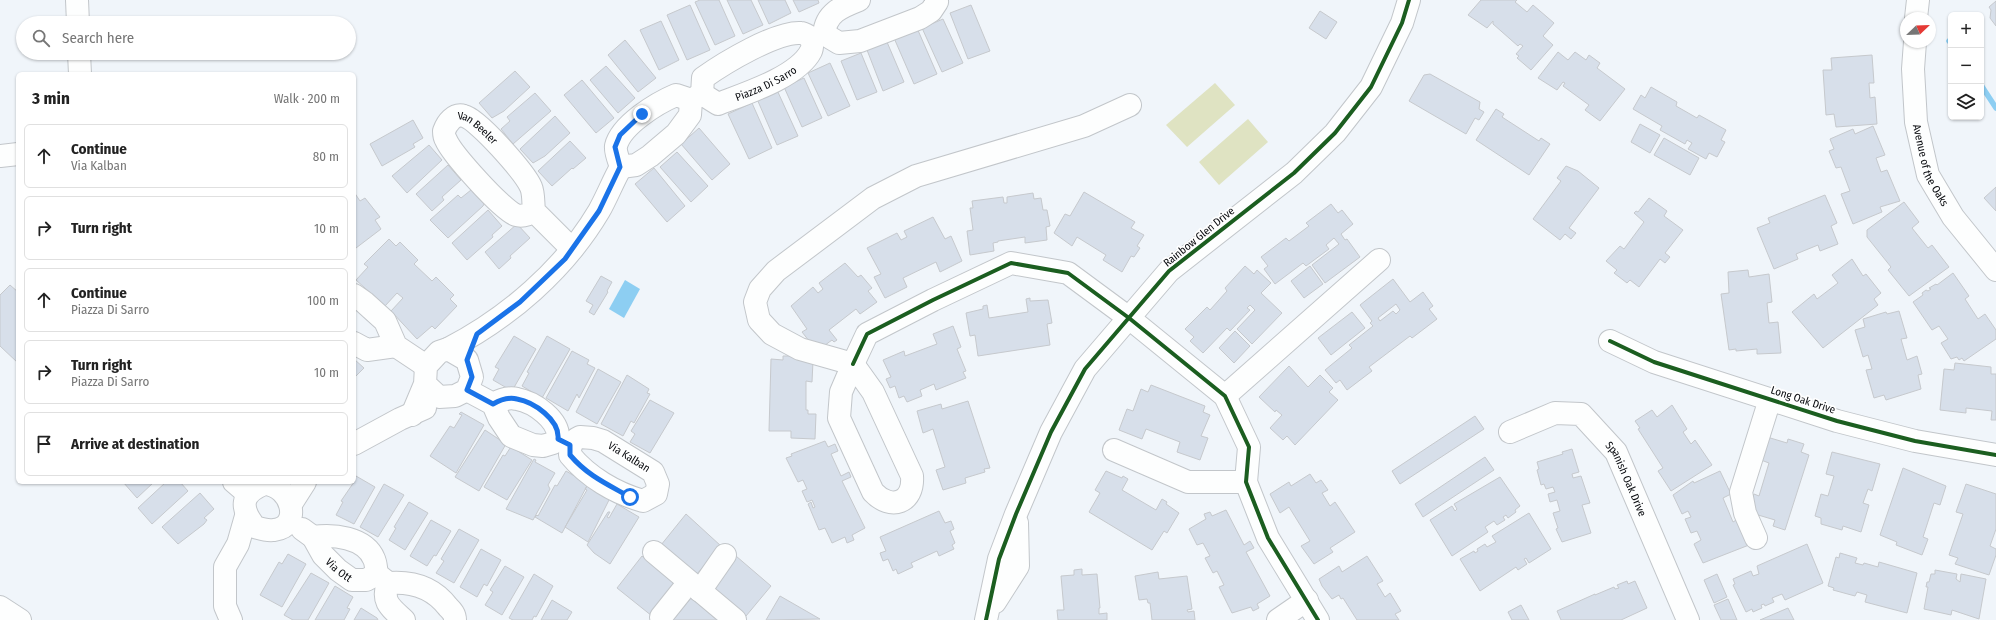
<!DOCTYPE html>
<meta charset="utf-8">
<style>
body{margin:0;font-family:"Fira Sans Condensed",sans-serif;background:#f2f2f2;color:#222}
.controls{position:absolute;right:12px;top:12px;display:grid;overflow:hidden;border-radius:6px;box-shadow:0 1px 3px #0004}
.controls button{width:36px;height:36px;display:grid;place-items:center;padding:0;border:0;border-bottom:1px solid #e0e0e0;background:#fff;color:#222;font:20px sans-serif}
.compass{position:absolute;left:1900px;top:12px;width:36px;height:36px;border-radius:50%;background:#fff;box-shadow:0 1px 3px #0004;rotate:67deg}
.stop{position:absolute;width:12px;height:12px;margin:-9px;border:3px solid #1a73e8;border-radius:50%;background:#fff}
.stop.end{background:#1a73e8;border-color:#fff;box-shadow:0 1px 4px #0008}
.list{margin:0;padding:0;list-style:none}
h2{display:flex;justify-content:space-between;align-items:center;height:52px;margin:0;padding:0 16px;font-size:17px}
h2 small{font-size:13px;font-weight:400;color:#767676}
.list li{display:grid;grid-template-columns:26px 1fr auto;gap:12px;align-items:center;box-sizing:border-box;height:64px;margin:0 8px 8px;padding:0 8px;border:1px solid #e0e0e0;border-radius:6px}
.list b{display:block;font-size:15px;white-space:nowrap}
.list p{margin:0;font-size:13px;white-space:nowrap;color:#767676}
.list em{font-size:13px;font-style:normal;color:#767676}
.icon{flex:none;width:22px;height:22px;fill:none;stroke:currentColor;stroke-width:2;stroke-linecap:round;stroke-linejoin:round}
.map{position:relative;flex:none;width:1996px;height:620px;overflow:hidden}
.search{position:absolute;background:#fff;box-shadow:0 1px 3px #0004;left:16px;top:16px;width:340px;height:44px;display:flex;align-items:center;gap:10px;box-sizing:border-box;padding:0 14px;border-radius:22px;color:#767676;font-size:15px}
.panel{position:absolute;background:#fff;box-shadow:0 1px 3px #0004;left:16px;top:72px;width:340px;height:412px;border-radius:6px}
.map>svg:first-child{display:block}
.green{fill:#dfe3c2}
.water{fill:#8dcef2}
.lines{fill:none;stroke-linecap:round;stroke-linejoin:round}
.stream{stroke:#8dcef2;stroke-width:5.5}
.building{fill:#d7dfea;stroke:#c6c9cd;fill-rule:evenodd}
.minor-casing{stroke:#c2c6ca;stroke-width:24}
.major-casing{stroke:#c2c6ca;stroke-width:24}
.minor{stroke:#fdfefe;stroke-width:22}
.major{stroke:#fdfefe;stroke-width:22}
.cycleway-casing{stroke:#fff;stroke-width:6}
.cycleway{stroke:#1b5e20;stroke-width:4}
.route{stroke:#1a73e8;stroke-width:5}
.labels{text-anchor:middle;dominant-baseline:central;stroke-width:3.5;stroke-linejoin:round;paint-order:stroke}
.street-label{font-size:11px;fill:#090b0f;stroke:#fff}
</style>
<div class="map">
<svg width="1996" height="620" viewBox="0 0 1996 620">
<rect width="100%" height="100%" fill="#f0f5fa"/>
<path class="green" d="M1215,83L1235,105L1187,147L1166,125Z
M1248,119L1268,142L1219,185L1199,162Z"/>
<path class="water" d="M625,280L640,289L624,318L609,309Z"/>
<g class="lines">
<path class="stream" d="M1949,41L1951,43
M1981,85L1996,108"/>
</g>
<path class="building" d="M700,0H719L735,36L715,45L695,2Z
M727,0H751L763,25L743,34Z
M758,0H785L791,13L769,24Z
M793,0H818L819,3L799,12Z
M1481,0H1517L1515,2L1527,12L1533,5L1554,23L1543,36L1553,45L1531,70L1517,58L1519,56L1516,54L1523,46L1520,44L1518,46L1493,24V21L1487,28L1468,15Z
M1996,1V26L1990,18L1991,10L1989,7Z
M690,5L710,50L687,60L667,15Z
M971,5L990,51L968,59L950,13Z
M1320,11L1337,22L1326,39L1309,28Z
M943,19L963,63L942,72L922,28Z
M661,21L679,60L659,70L640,30Z
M917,28L937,74L914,84L894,38Z
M625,40L656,78L638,92L608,55Z
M887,42L904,82L883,91L867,50Z
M1558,52L1568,60L1575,52L1586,60L1589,55L1600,63L1597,68L1625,89L1600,121L1585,110L1589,105L1563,86L1565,83L1563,82L1557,90L1538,78Z
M861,53L877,92L857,100L841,61Z
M1872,55L1874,83H1869L1870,98L1875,97L1877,124L1836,127L1834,114L1826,115L1823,70H1832L1831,58Z
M830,63L850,106L828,116L808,73Z
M606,66L635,98L618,113L590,80Z
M515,71L530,87L504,111L492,118L479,103Z
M1430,74L1480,102L1479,109L1484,112L1479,120L1475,118L1466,134L1409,101L1424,75Z
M804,78L822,118L802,127L784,87Z
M582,80L614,118L596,133L564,95Z
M1651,87L1677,102L1676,106L1697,118L1699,115L1726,130L1721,140L1725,142L1717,157L1709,153L1706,159L1688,149L1692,143L1687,140L1685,144L1660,130L1662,126L1633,109L1641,95L1645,98Z
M777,90L798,136L777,145L757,99Z
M535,93L551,111L513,144L501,129L510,121L507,117Z
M752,103L772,148L749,159L728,114Z
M1496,109L1504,114L1502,117L1539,141L1541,138L1550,144L1529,175L1476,140Z
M555,116L570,133L545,156L533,163L520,149Z
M413,120L423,138L413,144L415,147L410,150L382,166L370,144Z
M1640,124L1660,135L1650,153L1631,142Z
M1873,126L1885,155L1876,158L1881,172L1887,170L1900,201L1880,207L1882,212L1853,224L1841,194L1850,191L1841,167L1836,168L1829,151L1834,149L1830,139L1853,129L1855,134Z
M699,128L730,164L712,180L681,144Z
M1664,138L1699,158L1690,175L1654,155Z
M570,141L586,158L573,169L572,168L552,186L538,171Z
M429,145L442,160L407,193L392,176Z
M677,152L708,186L691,202L660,167Z
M448,165L461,180L442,197L444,200L432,211L416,194Z
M1566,166L1578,171L1599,188L1569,228L1576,233L1571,239L1565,234L1560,240L1533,219L1561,181L1557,178Z
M654,168L685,206L667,222L635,184Z
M1996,187V211L1984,198Z
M471,190L484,204L483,206L448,238L430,220L458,195L461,198Z
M354,192L360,201L365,198L380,217L375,220L381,229L356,248H354Z
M1084,192L1135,222L1131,228L1144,235L1137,246L1140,248L1134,257L1131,256L1122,272L1103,260L1106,255L1077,237L1072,246L1054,233L1065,214L1070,216Z
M1033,193L1034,199L1041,198L1043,210H1047L1050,226L1046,227L1047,240L1025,243V237L998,241V242L993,243L994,251L970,255L967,231L973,230L970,208H973L972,201L1003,197L1004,203H1007V197Z
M1825,195L1837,223L1831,226L1838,244L1820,251L1818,245L1796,254L1798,259L1774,269L1757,228L1770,223L1768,218Z
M1649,198L1667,211L1664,216L1683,230L1665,253L1670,257L1665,263L1660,259L1639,287L1630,280L1627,283L1614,273L1617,270L1606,261L1620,246L1624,249L1644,222L1634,213L1636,211L1638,212Z
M1904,202L1919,222L1912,228L1928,248L1932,245L1949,267L1909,296L1888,270L1891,267L1867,237V230Z
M1331,204L1338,213L1342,210L1353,224L1341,234L1345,240L1347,239L1360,257L1325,283L1312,265L1339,244L1334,238L1326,245L1329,249L1306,266L1303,263L1275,284L1264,269L1268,266L1261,257L1286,238L1289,241L1309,226L1306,223Z
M488,210L502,226L492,235L493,237L467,260L452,243Z
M933,217L945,239L951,236L962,261L940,272L936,262L903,278L907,287L885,298L874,277L881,274L867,248L897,233L901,240L907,237L904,231Z
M517,224L530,238L510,256L511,258L499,269L485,252Z
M389,239L396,246L400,242L418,260L414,264L432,281L436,277L454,295L450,299L457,306L435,329L432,326L417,339L391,311L403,298L397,293L385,306L356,280L368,267L364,264Z
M1852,259L1863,276L1866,274L1881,293L1874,299L1878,305L1823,348L1792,312L1814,294L1817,299L1838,283L1832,275Z
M845,263L858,277L861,275L872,288L868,291L877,302L860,314L856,309L829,330L837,340L834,342L832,340L817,351L802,332L807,329L791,306L813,287L818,293L823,289L819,283Z
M1245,266L1254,274L1257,270L1271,283L1261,293L1282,313L1252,344L1237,329L1255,310L1250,305L1247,308L1250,310L1230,331L1227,328L1203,353L1190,341L1194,337L1185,329L1207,307L1210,310L1227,291L1225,288Z
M1310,266L1323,284L1304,298L1291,281Z
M1748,270L1749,277L1769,274L1772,302L1767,303L1769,323L1778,322L1781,353L1757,354V349L1736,351V349L1729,350L1721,294L1729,293L1728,272Z
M1953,273L1969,296L1965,299L1978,319L1985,314L1996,330V339L1964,361L1962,358L1959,360L1957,357L1951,359L1941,343L1948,339L1939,326L1932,330L1913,302L1923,295L1922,293L1926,290L1928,291L1931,289L1929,288L1936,284L1937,285Z
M601,276L612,282L607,291L608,292L594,315L589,312L593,305L586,301Z
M1393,279L1410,302L1423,292L1433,306L1429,309L1437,319L1412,338L1410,336L1369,367L1372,371L1347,390L1340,380L1336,383L1325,370L1352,348L1349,345L1373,326L1370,323L1372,321L1360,305ZM1396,304L1400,310L1396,314L1393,311L1380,321L1378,318Z
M10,285L18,292V363L0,346V295Z
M1030,298V301L1048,300L1052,323L1047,324L1050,345L978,356L975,335L970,336L966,313L983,309V306L987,305L989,318L1028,312L1026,299Z
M1899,311L1907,338L1901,339L1907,360L1917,356L1922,374L1918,375L1921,389L1886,400L1884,395L1874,398L1866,370L1872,369L1868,355L1863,357L1855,330L1865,327L1863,319L1886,312L1887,314Z
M1352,312L1365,328L1331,355L1318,338Z
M953,326L961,347L957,349L966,371L963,372L966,378L936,390L934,384L920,390L922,396L907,402L904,396L899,398L895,386L890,388L886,379L891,377L883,360L904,351L905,356L937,344L933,334Z
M1235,331L1250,346L1234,363L1219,348Z
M514,336L536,349L512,391L493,380L499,369L495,367Z
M547,336L570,349L542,398L522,386L529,373L527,372Z
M572,351L589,360L587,364L595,368L579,398L577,394L568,411L546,398Z
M783,356H801L813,361L812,382L806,381V410H808V414H816L815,439L791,438V431H769L771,359L783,360Z
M354,359L364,368L354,378Z
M1955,363L1991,367V374H1996V420H1991L1992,411L1966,408V413L1940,410L1944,369L1954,370Z
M1289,366L1308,387L1320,375L1333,388L1329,392L1338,400L1295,445L1287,436L1283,440L1270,428L1282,415L1276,410L1275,412L1259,397Z
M598,369L621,382L597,424L576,412Z
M627,375L649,389L647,393L650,394L634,423L631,421L623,436L601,424Z
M1151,385L1205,406L1203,412L1210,415L1201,436L1208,438L1200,460L1177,452L1180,442L1146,429L1142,439L1119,430L1127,409L1133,411L1141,389L1148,392Z
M650,400L674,413L650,453L630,442L635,434L631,431Z
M968,401L990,468L984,469L985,472L965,478L966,483L943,490L936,470L945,467L933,429L923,433L917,411L941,404L942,409Z
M1672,405L1687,429L1683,432L1691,444L1695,440L1712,465L1671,491L1658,471L1663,468L1638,429L1640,428L1635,421L1652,410L1657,417Z
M461,412L484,425L456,473L430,456L450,426L454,428L462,415L459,414Z
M1475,416L1484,429L1400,484L1392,471Z
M485,430L506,444L479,491L455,477Z
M1767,437L1787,443L1788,439L1804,444L1801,452L1809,455L1785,530L1773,526L1775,520L1748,512L1754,494L1759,496L1769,463L1761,460Z
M825,441L828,447L835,444L838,451L831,454L841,476L849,472L851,477L842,481L865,528L852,535L854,540L847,543L845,537L832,543L825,528L819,530L808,504L811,502L813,508L815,507L812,500L807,502L802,491L807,489L803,480L798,482L786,458L792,456L791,454Z
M512,445L513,448L532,460L507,500L484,487L503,455L505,456Z
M1572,449L1579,472L1572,474L1573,478L1581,476L1590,503L1582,505L1591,533L1562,542L1556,529L1558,528L1553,513L1560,511L1557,500L1550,502L1548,494L1555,492L1553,487L1546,489L1544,484L1541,485L1537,470L1539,469L1537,462L1563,454L1562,452Z
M1832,452L1880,464L1872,491L1868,489L1863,503L1869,505L1861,532L1843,526L1842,530L1821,524V518L1815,516L1821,494L1828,496L1834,476L1826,474Z
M1485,457L1494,470L1423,517L1415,504Z
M534,459L536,460L535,462L555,473L548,485L550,489L533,520L506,509Z
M1903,468L1946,486L1940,505L1934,503L1923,537L1928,539L1922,555L1896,545L1897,542L1880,535Z
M566,471L588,484L562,533L535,517L537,515L538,516L555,485L557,486Z
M1106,471L1122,478L1123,476L1128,479L1122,490L1156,510L1162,499L1167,502L1166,504L1179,513L1167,533L1164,531L1152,550L1089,512L1100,493L1095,490Z
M1720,471L1731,494L1723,498L1733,522L1738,519L1749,545L1703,563L1694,544L1701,540L1697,531L1691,533L1685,519L1691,517L1688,511L1682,514L1673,495L1693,481L1694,483Z
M1310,474L1316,483L1321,480L1328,490L1322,493L1330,506L1335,502L1355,532L1330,548L1333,552L1314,564L1301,546L1310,541L1289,507L1280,513L1270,494L1289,482L1291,486Z
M356,476L375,487L354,524L336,515L343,502L341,501L354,482Z
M1500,477L1520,506L1515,510L1516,512L1508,518L1506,515L1503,517L1505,520L1497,525L1494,521L1485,527L1488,532L1452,556L1430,520L1452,506L1455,511L1457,509L1454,504Z
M123,482H154L137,498Z
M166,482H180L188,491L152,524L138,508Z
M384,484L404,495L378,537L360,527Z
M1966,484L1996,494V529L1990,546L1996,549V555L1989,575L1955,564L1958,558L1949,555L1963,514L1956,512Z
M587,486L610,498L588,542L565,527L587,490L585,489Z
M200,493L214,509L204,518L207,520L204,524L178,544L162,527Z
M409,502L428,513L405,550L389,540L396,528L394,527Z
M617,504L639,517L610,564L594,553L587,545L608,512H610L607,517L609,518Z
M1226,510L1244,545L1250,541L1254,548L1246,552L1270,596L1257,604L1259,608L1253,611L1251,607L1232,613L1219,587L1224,585L1217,571L1213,573L1205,558L1210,556L1203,543L1197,545L1189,529L1206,519L1204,514L1210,512L1212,516Z
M939,511L945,523L951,521L954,529L950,531L955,543L952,545L954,549L939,556L937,551L911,563L913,567L898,574L896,569L893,571L888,559L883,561L880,553L886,551L880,537Z
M1529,513L1551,549L1529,563L1526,558L1524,559L1527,564L1518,570L1516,567L1480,591L1460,559L1474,551L1475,553L1478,551L1477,549L1485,544L1487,547L1496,542L1492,536Z
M686,514L721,546L696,575L661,545Z
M431,520L451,531L436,556L434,555L427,566L410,556Z
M459,529L479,540L454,583L436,573L444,561L441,559Z
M1807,544L1823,583L1785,600L1782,594L1772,598L1774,602L1765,606L1764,604L1761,605L1762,608L1753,612L1752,609L1746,612L1733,585L1735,584L1733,579L1751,571L1753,576L1759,574L1757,566Z
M481,549L501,560L487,586L484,584L477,597L460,587Z
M1840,553L1857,558L1855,563L1863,565L1864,563L1878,567L1879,562L1917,573L1907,613L1865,602L1867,595L1857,592L1855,596L1833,590L1834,588L1828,586L1836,557L1839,558Z
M288,554L306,564L282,607L260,595L279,562L282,564Z
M642,556L676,585L652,616L617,588Z
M736,556L771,586L746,616L711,586Z
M1367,556L1383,581L1377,584L1385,597L1390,593L1401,611L1395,614L1399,620H1357L1343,598L1341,599L1339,595L1332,599L1322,586L1319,579L1339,566L1342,572Z
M505,566L524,577L502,615L485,605L493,592L490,590Z
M1082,569V575L1097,574L1100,608H1099V614L1107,613V620H1058L1057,610H1064L1061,576L1074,575V570Z
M1935,570L1957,574L1956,579L1960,582L1961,574L1986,579L1979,619L1952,610L1951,615L1924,609L1928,587H1926L1927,582H1929L1931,574H1935Z
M1158,572L1159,579L1187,576L1192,609L1187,610L1188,612L1194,611L1195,620H1152L1150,603H1148L1147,599L1139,600L1135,576Z
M311,573L329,583L308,620H293L284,615Z
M534,574L553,586L536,617L534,616L532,620H513L509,618Z
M1717,574L1727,597L1714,603L1704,580Z
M1627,581L1628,584L1635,581L1647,608L1621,620H1561L1557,611L1595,594V595L1614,587L1615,589L1619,588L1617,585Z
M335,586L353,597L347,608L350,609L344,620H315Z
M780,596L820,619L766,620Z
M691,598L717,620H673Z
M1728,599L1737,620H1721L1714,605Z
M552,600L572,612L567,620H541Z
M1521,605L1529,620H1512L1508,612Z
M361,608L377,618L378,620H354Z
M1788,608L1794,620H1760Z"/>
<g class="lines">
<defs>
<g id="minor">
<path d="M77,0L78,23"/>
<path d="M1916,18L1918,0"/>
<path d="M824,34L839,43L860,41L920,18L931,11L937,2L936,0"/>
<path d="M824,34C826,13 841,7 859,0"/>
<path id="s1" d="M1915,42L1913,69L1916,122L1928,175L1953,217L1996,270"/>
<path d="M79,53L80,74"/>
<path id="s2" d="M702,94L718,104C744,94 798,77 811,51C813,47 812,42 812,38"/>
<path d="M702,94L703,78C724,63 777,31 801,33C805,33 809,37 812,38"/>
<path d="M1130,105L1084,126L916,176L873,198L776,271L760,289L755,302L759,320L772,334L800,349L853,364L867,334L933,300L1011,263L1068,273L1129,318L1225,396L1249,447L1246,482L1268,538L1318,620"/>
<path d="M0,156L18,154"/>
<path d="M621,167L636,165L650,156L676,134L690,115L691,100"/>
<path id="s3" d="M534,211C528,215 523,217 516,215C502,210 452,154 446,140C444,137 444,133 444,131C447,123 454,113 464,116C478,119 525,173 531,187C534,194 533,204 534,211L572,249"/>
<path d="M354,295L364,302L385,321L396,346L426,366"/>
<path d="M1610,341L1654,362L1837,421L1915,441L1996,455"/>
<path d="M354,343L367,350L396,346"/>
<path d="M448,349C508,318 564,270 599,211C607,197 613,181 621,167C619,161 615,152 616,146C621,125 657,103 676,95L691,100L702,94"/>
<path d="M853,364L873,392L912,476C914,503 891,511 873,492L839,418L841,392Z"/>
<path d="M467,390L493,404L499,418L511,436L533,445L543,446L553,443L558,439C560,420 534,402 517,399C509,397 500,400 493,404"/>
<path d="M1225,396L1379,260"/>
<path d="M412,415L425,384L426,366L439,352L448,349L467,360L472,377L467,390L455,396L439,397L425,384"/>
<path id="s4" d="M1510,432L1555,413L1581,414L1616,452L1688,620"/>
<path d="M580,437L593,438L603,441L653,472L658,484L656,494L643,501C615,493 588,477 570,455C570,446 571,441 580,437Z"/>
<path d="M354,444L400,419L425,408"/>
<path d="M1114,450L1188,482H1246"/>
<path d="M234,482L248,494"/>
<path d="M264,484C292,485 303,527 274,530C268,531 261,529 255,527C240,508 240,494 264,484Z"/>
<path d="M291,504L305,482"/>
<path id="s5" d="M302,529L313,537L323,555L338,570L352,580H366L377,574"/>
<path d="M313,537C333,534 365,537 374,559C376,563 376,569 377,574L388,583C412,581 433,587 448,607C452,611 455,614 455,620"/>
<path d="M1756,538L1745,513L1741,492L1770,399"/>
<path d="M654,552L735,620"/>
<path d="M388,583C381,602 391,608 404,620"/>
<path d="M700,591L725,555"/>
<path d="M995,602L1018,566L1017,523"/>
<path d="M661,617L689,582"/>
<path d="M231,620L225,606V567L238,544L246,516"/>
<path d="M986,620L999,559L1016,514L1051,432L1085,369L1169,271L1294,173L1335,133L1371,87L1402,23L1409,0"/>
<path d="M1278,620L1307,600"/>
</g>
<path id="major" d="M0,607L20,620"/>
</defs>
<use href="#minor" class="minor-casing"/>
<use href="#major" class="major-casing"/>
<use href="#minor" class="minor"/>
<use href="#major" class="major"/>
<defs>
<path id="cycleway" d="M1610,341L1654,362L1837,421L1915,441L1996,455
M853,364L867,334L933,300L1011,263L1068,273L1129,318L1225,396L1249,447L1246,482L1268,538L1318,620
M986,620L999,559L1016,514L1051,432L1085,369L1169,271L1294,173L1335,133L1371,87L1402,23L1409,0"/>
</defs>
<use href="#cycleway" class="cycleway-casing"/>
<use href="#cycleway" class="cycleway"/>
</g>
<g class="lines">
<path class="route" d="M630,497C607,484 588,476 570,455V445L558,439C560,420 534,402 517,399C509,397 500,400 493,404L467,390L472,377L467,360L477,334L520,302L565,259L599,211L620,167L615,147L620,135L642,114"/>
</g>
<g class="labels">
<g class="street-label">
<text stroke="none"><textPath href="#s2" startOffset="71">Piazza Di Sarro</textPath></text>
<text stroke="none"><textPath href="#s3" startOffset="177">Van Beeler</textPath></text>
<text stroke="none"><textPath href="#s1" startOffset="126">Avenue of the Oaks</textPath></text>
<text transform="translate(1199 237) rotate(-39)">Rainbow Glen Drive</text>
<text transform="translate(1803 400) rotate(18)">Long Oak Drive</text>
<text transform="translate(629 457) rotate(32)">Via Kalban</text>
<text stroke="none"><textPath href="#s4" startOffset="155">Spanish Oak Drive</textPath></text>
<text stroke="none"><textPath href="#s5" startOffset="56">Via Ott</textPath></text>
</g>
</g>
</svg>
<div class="controls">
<button>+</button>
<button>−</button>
<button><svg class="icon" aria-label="layers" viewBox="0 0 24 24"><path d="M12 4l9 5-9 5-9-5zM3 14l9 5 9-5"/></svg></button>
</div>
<svg class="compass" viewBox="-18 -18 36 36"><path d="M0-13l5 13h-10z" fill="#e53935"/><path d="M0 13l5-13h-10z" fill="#767676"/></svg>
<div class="stop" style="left:630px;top:497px"></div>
<div class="stop end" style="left:642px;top:114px"></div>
<div class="search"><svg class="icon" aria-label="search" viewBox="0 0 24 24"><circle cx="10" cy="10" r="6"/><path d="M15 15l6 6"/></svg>Search here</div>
<section class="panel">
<h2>3 min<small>Walk · 200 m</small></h2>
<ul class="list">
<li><svg class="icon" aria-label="ahead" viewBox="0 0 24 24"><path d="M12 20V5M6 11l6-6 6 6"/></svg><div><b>Continue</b><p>Via Kalban</p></div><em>80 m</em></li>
<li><svg class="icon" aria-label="right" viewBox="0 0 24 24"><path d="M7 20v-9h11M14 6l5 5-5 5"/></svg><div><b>Turn right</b></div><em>10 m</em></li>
<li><svg class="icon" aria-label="ahead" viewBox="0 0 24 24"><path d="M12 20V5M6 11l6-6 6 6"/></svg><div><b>Continue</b><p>Piazza Di Sarro</p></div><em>100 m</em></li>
<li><svg class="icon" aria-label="right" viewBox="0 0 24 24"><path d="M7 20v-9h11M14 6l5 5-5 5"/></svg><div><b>Turn right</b><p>Piazza Di Sarro</p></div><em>10 m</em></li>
<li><svg class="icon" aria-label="arrive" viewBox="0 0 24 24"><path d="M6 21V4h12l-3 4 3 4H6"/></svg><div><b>Arrive at destination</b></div></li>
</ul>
</section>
</div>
